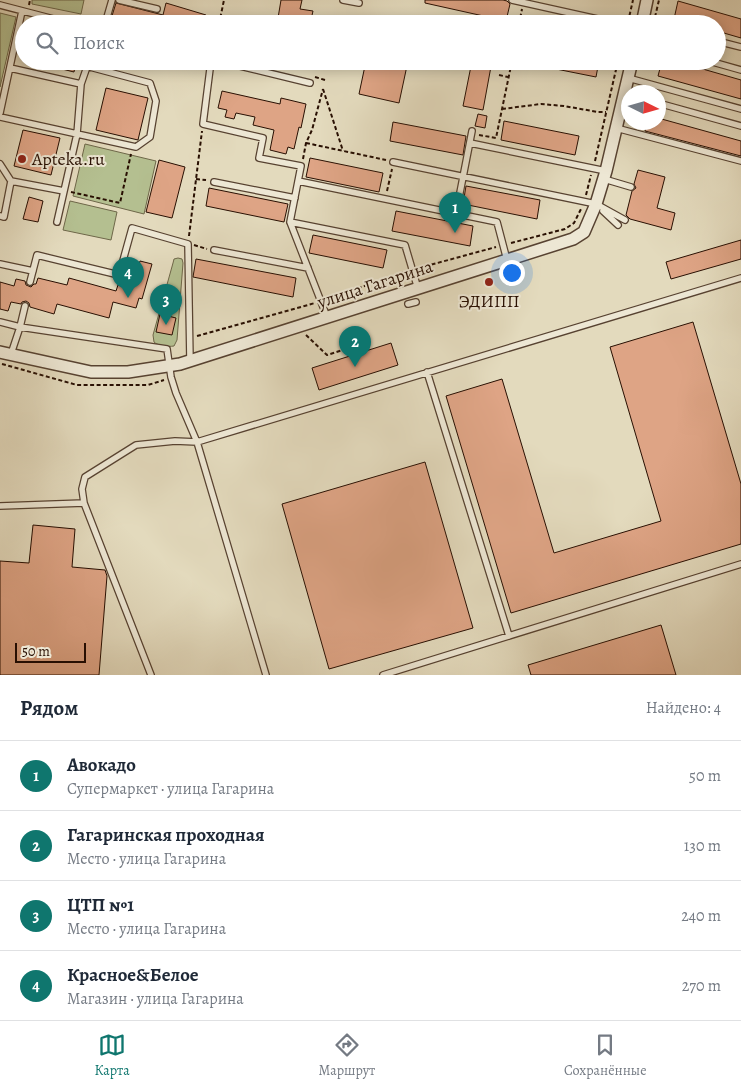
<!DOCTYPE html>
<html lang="ru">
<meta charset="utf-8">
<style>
body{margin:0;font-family:Alegreya,serif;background:#f6f6f7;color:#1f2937}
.compass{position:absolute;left:621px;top:85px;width:45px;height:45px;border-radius:50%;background:#fff;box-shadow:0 2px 12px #0003;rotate:95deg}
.scale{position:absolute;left:15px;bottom:12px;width:71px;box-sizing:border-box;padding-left:5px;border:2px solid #280f02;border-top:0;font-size:14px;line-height:18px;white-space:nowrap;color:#280f02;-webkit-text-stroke:4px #ede7d4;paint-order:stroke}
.you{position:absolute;left:511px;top:272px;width:18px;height:18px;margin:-12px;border:4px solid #fff;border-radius:50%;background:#1a73e8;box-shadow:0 0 0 8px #1a73e833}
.badge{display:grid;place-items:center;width:32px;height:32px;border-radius:50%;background:#0f766e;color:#fff;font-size:16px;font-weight:700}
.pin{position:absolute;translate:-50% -41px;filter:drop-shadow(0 1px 2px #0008)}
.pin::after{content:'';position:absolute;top:26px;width:18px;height:15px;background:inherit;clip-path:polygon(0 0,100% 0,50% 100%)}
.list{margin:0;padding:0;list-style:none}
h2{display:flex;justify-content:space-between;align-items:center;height:65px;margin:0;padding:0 20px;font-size:21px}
h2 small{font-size:16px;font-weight:400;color:#747a83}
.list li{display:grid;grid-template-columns:32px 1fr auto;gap:15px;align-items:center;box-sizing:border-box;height:70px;padding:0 20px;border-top:1px solid #e0e1e3}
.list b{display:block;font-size:19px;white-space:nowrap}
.list p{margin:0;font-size:16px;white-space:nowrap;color:#747a83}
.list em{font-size:16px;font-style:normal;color:#747a83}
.icon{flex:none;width:28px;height:28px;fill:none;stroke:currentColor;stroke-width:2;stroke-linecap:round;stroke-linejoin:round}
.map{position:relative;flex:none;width:741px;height:675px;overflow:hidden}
.search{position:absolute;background:#fff;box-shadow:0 2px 12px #0003;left:15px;right:15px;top:15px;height:55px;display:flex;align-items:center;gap:12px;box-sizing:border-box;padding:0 18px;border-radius:28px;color:#747a83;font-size:19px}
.sheet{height:345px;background:#fff}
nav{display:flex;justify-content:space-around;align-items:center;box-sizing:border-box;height:70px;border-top:1px solid #e0e1e3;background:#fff;font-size:14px;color:#747a83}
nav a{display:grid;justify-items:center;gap:2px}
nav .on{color:#0f766e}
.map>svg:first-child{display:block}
.green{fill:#b4bf90;stroke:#6e6749}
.building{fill:#dea485;stroke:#280f02}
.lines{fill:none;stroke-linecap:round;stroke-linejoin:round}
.lane-casing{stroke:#574231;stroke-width:8}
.street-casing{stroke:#574231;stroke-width:14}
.path{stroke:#280f02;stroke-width:2;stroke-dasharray:4 2.5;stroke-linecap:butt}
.lane{stroke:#ede7d4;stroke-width:5.5}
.street{stroke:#ede7d4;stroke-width:11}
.poi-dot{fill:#8f2418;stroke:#ede7d4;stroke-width:2}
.labels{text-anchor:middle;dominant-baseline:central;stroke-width:4;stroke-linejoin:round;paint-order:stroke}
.poi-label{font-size:18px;fill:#280f02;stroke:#ede7d4;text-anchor:start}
.street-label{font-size:18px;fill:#280f02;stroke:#ede7d4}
</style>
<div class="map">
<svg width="741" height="675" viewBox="0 0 741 675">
<rect width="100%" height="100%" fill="#e3dabd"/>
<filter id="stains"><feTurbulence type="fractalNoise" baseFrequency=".004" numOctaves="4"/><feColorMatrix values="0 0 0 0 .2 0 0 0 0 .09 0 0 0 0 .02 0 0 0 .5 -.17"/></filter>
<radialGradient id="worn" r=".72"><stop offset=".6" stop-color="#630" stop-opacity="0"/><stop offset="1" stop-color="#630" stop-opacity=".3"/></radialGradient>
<path class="green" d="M32,0H84L81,14L32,4Z
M0,13L16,17L0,87Z
M85,144L156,161L144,214L73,196Z
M70,201L117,212L111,240L63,230Z
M178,258L182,259L183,263L177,340L174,346C168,347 158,346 154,342L153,335L173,263L174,259Z"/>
<path class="building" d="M281,0H302L300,9L313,11L310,24H277Z
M425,0H503L507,1L510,4L506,21L425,3Z
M678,1L741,19V38L717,31V24H690L674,19Z
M116,3L163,15L166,3L206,15L204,24L183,20L182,24H130L111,19Z
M43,61H76L74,72L42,64Z
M366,61H408L399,103L359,94Z
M472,61H492L483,110L463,106Z
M537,61H599L596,77L536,65Z
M662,61H675L741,80V99L658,76Z
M106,88L148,98L138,140L96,130Z
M222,91L280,104L281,98L306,104L301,128L299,127L294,149L288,147L286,154L270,150L274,130L253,125L255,117L236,113L234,119L225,117L227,110L218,108Z
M478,114L487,116L485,128L475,126Z
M658,118L741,141V156L645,131L647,122H658Z
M504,121L579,136L575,155L501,140Z
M393,122L466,136L463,155L390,141Z
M23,130L60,138L51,175L14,166Z
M310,158L383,173L379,192L306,177Z
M159,160L185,167L172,218L146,212Z
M638,170L665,177L657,208L675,213L671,230L630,219L626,215L632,191L636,188L634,184Z
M466,186L540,200L537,219L463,204Z
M209,188L288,204L284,222L206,206Z
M29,197L43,201L38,222L23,219Z
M396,211L473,226L470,246L392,231Z
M313,235L387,250L383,268L309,253Z
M741,240V259L671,279L666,262Z
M196,259L296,278L293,297L193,277Z
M140,261L152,264L142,299L139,298L136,308L113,302L109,318L57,304L54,314L30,307L29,303L26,301L22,302L21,304L11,302L8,311L0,309V282L14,286L16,279L25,281L26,285L31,287L34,284H36L38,278L67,285L69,278L116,291L118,285L125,287L130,266L138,268Z
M160,314L176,318L172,335L156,332Z
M693,322L741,484V544L511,613L446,396L502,379L554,553L661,521L610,347Z
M391,343L398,365L319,390L312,368Z
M425,462L473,628L329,669L282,504Z
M33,525L75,529L72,567L105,570L107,576L99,675H0V561L29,563Z
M661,625L676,675H531L528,665Z"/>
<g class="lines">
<defs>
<path id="lane" d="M119,0L157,9
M343,0L359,3
M512,0L620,24
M0,5L73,24
M643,20L655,24
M105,24L112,0
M717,41L741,47
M211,61L203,124L263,138L259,158L301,166L290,222L327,317
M219,61L310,83
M709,61L741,70
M10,68L81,84
M628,78L741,109
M658,103L741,126
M0,113L22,11
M0,117L136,147L150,137L156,101L150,83L86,66
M616,128L741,161
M470,143L606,171
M393,162L596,204L625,220
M0,164L11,181L64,191
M604,179L631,187
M298,181L497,222L507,260
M214,182L295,198
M603,211L618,225
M456,213L472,131
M0,216L4,217L11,181
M57,222L77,134L81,84L89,61
M290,222L405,245L418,289
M214,250L308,268
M0,264L33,271
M30,282L37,255L119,275L132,228L188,244L190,361
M408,304L416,302
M0,322L20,327L167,349L171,377L176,393L197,442L266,675
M11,354L20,327L25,306
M427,372L509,636
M84,503L151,675
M0,506L84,503L82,489L85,477L136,445L175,441L197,442L741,278
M383,675L741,564"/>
<path id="street" d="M642,24L647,0
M0,352L91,372H128L180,364L573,239L584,232L596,204L606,171L632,61"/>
</defs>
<use href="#lane" class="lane-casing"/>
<use href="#street" class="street-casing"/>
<path class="path" d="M29,5L30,0
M655,17L659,0
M80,21L90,24
M628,22L633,0
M219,24L224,0
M519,24L522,9
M499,75L508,77
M315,77L325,80
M323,89L343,151
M502,109L541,104L564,106L598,112H606
M479,135L496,138L512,61
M306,143L386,160
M303,159L306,143L312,130L323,89
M595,161L618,61
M196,179L206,180
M387,191L392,169
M71,192L120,203L131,154
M586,195L591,175
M189,236L202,131
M511,243L565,229L574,223L581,209
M194,245L207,249
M419,268L496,247
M327,299L405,272
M306,335L327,355L358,345
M197,336L315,303
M2,364L77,385H148L164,380"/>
<use href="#lane" class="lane"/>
<use href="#street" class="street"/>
</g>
<g class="poi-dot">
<circle cx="22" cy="159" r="5"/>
<circle cx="489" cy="282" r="5"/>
</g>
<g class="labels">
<g class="poi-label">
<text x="32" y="159">Apteka.ru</text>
<text x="489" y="301" text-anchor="middle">ЭДИПП</text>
</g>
<g class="street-label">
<text transform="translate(375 284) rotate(-18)">улица Гагарина</text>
</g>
</g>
<rect width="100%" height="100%" filter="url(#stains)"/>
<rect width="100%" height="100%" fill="url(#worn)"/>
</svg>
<svg class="compass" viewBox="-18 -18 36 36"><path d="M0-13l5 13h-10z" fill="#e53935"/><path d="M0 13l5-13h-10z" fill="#747a83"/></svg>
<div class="scale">50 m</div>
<div class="you"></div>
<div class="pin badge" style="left:455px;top:233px">1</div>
<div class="pin badge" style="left:355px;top:367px">2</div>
<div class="pin badge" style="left:166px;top:325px">3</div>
<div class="pin badge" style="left:128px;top:298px">4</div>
<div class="search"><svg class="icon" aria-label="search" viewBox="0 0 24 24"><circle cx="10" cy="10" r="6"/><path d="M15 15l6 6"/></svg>Поиск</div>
</div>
<section class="sheet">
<h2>Рядом<small>Найдено: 4</small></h2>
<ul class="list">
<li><span class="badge">1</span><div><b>Авокадо</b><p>Супермаркет · улица Гагарина</p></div><em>50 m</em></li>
<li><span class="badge">2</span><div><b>Гагаринская проходная</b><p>Место · улица Гагарина</p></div><em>130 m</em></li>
<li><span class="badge">3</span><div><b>ЦТП №1</b><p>Место · улица Гагарина</p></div><em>240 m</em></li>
<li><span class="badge">4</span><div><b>Красное&amp;Белое</b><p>Магазин · улица Гагарина</p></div><em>270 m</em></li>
</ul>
</section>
<nav>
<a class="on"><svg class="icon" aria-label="map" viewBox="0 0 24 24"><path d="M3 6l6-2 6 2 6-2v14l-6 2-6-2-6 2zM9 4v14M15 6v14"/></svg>Карта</a>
<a><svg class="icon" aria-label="directions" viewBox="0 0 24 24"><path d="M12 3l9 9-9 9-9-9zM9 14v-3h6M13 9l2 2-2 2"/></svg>Маршрут</a>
<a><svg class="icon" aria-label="saved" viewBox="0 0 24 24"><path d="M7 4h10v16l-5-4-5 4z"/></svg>Сохранённые</a>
</nav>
